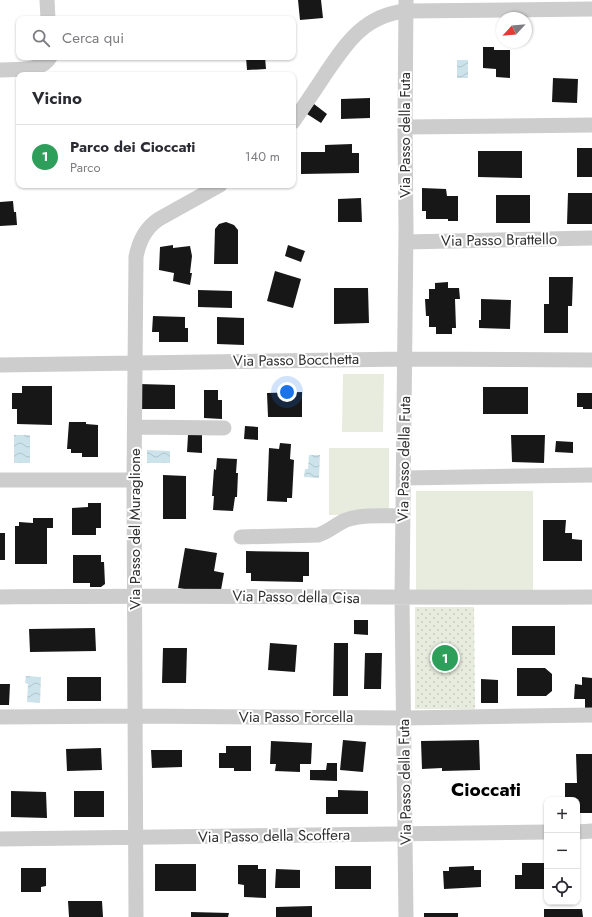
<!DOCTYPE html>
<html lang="it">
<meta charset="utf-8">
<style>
body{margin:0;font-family:Jost,sans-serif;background:#f7f7f7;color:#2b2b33}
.controls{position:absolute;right:12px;bottom:12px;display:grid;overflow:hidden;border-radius:8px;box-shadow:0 1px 3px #0004}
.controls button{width:36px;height:36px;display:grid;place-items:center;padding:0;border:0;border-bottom:1px solid #e1e1e2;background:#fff;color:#2b2b33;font:20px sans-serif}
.compass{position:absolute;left:496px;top:12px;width:36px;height:36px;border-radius:50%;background:#fff;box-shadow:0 1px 3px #0004;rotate:244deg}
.you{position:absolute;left:287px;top:392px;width:14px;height:14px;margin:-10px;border:3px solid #fff;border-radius:50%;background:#1a73e8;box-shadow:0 0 0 6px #1a73e833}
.badge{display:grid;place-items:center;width:26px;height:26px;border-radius:50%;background:#de3b5c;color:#fff;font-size:13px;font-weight:700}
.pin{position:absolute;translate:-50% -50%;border:2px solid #fff;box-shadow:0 1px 4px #0006}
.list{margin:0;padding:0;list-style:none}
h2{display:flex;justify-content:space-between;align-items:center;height:52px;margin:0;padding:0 16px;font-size:17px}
h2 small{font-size:13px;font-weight:400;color:#7c7c81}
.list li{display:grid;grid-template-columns:26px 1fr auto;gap:12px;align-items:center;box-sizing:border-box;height:64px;padding:0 16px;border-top:1px solid #e1e1e2}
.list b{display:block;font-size:15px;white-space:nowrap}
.list p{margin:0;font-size:13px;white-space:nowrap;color:#7c7c81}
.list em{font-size:13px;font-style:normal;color:#7c7c81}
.icon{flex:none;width:22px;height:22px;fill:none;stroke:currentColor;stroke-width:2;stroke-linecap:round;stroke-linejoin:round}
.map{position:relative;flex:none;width:592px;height:917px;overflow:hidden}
.search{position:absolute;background:#fff;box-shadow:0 1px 3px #0004;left:16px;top:16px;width:280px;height:44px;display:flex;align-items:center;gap:10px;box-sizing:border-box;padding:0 14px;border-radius:8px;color:#7c7c81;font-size:15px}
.panel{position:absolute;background:#fff;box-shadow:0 1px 3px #0004;left:16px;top:72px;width:280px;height:116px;border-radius:8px}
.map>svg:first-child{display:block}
.grass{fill:#e7ecde}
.park{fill:url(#park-dots)}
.water{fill:url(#water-waves)}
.building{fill:#171717}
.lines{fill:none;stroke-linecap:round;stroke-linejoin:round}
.street{stroke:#cdcdcd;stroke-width:15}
.labels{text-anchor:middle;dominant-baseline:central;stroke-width:4;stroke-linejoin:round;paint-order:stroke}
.street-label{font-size:15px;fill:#303030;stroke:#fff}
.district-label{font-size:19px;font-weight:bold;fill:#000;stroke:#fff}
</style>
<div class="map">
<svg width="592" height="917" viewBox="0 0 592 917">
<defs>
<pattern id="park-dots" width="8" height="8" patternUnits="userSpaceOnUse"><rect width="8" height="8" fill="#e7ecde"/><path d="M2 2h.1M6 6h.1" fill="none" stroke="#c6cbbf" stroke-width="1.8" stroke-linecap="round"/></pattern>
<pattern id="water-waves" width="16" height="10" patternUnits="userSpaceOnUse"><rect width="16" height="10" fill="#cce3eb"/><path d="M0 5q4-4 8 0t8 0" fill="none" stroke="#b0c3ca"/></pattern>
</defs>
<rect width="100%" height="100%" fill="#fff"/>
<path class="grass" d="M343,374H384L383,432H342Z
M329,448H389V515H329Z
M416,491H533V591L416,590Z"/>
<path class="park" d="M415,607H474L475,709H415Z"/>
<path class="water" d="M457,60H468V78H457Z
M14,435H30V463H14Z
M147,450L170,451V463H147Z
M309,455H320L319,478L304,477L305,469H308Z
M26,676L41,677L40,703L27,702L28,684L25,683Z"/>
<path class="building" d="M298,0H321L323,18L300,20Z
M483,47H494V50H510V78L496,77V69L483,68Z
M246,57H265L266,69L247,70Z
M553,78L578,79L577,103L552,102Z
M370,98V118L341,119V99Z
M314,104L327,114L321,123L307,114Z
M352,144V153H359V173L301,174V152H325V145Z
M577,148H592V177H577Z
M478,151H522V178L478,177Z
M422,188L446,189L447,196H458V221H448V219H426V211H422Z
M568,193H592V224H567Z
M496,195H530V223H496Z
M361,198L362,222H338V199Z
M13,201L14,212H16L17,225L0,226V202Z
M226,222L234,225L238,230V264H214L215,229L219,224Z
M173,245V248L190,246L192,256L190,273H192L190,285L173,281L174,273L159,270L160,247Z
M288,245L305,251L301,262L285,256Z
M275,271L301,279L293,308L267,301Z
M549,277H573L572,306H568V333H544V304H549Z
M448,282V288H459L460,299H455L456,328H452V334H436V327H429V316H426L425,299H429V289H435V283Z
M334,288H368L369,323L334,324Z
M198,290L232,291V308L198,307Z
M481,299L511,300L510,329L479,328V320H481Z
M153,316L185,317V328H188V342H159V332H152Z
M217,317L244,318V345L217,344Z
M139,384L175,385V409H139Z
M22,386H52V425L17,424V409H12V393H22Z
M483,387H528V414H483Z
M204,390H218V400H222V419L204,418Z
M302,392V417H268L267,393Z
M577,393H592V409H583V407H577Z
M69,422H86V424L98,425V457H82V453H71V449H67Z
M245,426L258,427V440L244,439Z
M188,435H202V453L187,452Z
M511,435H545L544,463L512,462Z
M556,441L573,442V453L555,452Z
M280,443L291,444L290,459L294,460L292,498H287V502L267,501L269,448L279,449Z
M217,458L237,459L236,473H238L237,497H235L233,511L213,510L214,496H212L214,469L216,470Z
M163,475L186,476V519H163Z
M88,503H101V528H96V535H72V508L88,507Z
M33,518H53V528H47V564H15V526H19V522L33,523Z
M543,520H566L565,533H572V539L582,540V561H543Z
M0,533H5V560H0Z
M185,548L217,553L214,571L224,573L221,590L216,594L178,588Z
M246,551L309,552V576H303V582L251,581V573H246Z
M73,555H101V562H104L105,584L101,587H90V583H73Z
M354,620H368V635L354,634Z
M512,626H555V655H512Z
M95,628L96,651L30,652L29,629Z
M270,643L297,645L295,672L268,670Z
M334,643H348V696H333Z
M163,648H187L186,683H162Z
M365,653H382L381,689H364Z
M517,668H545L552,674V691L546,696H517Z
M67,677H101V701H67Z
M582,677L592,678V708H585V699H574L575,684L582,685Z
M481,679L498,680V703H481Z
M0,684H10L9,705H0Z
M343,740L366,742L363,772L340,770Z
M479,740L480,770L442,771V768L422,769L421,741Z
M271,741L312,743L311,764H300V772L275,771L276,764H270Z
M226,746H251V771H234V768H219V753H226Z
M101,748L102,770L67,771L66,749Z
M151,750H182V767L152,768Z
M576,754H592V813H577V800H565V783H577Z
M327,763H337V781L310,780V770H326Z
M338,790L368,791V814H326V797H338Z
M11,791L46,792L47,818L11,817Z
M74,791H104V817H74Z
M522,863H547V889H515V875H522Z
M155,864H196V891H155Z
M238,865H258V869H266V898L244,897V885L238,884Z
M335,866H371V889H335Z
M474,866V870H481V887L444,889L443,871H449V867Z
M21,868H46V886L41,887V892H21Z
M276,869L300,870V888H275Z
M68,901H102L103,917H69Z
M312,906V917H276V907Z
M544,909H582L583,917H544Z
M191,912L229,913L228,917H191Z
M424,913H458V917H424Z"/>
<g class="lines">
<path class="street" d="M47,0L48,19
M0,70C14,69 43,72 50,57
M293,122C304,106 315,90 326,73C347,42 365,15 406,11L592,9
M405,127L592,125
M406,242L592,238
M0,365L405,359L592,360
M135,427L224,428
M404,478L592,475
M0,480H134
M241,537L318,535C329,532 336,524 346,520C363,514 385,516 403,516
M0,597C197,595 395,598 592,597
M0,717L136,716L404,718L592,715
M577,832L592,831
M0,839L547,832
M136,917L134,480L136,257C139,241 145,228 159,219L220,185
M406,917L402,598L406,230L405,127L406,0"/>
</g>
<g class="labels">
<g class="street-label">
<text transform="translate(405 135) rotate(-90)">Via Passo della Futa</text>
<text transform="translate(499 240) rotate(-1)">Via Passo Brattello</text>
<text transform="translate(296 360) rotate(-1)">Via Passo Bocchetta</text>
<text transform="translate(404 459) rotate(-89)">Via Passo della Futa</text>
<text transform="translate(135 529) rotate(-90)">Via Passo del Muraglione</text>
<text transform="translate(296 597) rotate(1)">Via Passo della Cisa</text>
<text x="296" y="717">Via Passo Forcella</text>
<text transform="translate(405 782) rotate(-91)">Via Passo della Futa</text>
<text transform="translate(274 836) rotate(-1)">Via Passo della Scoffera</text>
</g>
<g class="district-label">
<text x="486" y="789">Cioccati</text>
</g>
</g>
</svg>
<div class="controls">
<button>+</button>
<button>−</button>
<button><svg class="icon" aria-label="locate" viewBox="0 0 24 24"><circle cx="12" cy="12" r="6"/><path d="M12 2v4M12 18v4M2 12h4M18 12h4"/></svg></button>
</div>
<svg class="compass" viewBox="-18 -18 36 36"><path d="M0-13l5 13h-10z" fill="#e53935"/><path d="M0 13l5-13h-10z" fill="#7c7c81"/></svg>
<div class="you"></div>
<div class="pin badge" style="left:445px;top:658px;background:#2e9e5b">1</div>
<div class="search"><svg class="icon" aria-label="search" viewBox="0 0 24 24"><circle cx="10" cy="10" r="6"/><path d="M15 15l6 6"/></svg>Cerca qui</div>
<section class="panel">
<h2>Vicino<small></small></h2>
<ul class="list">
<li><span class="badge" style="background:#2e9e5b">1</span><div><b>Parco dei Cioccati</b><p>Parco</p></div><em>140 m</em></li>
</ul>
</section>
</div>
